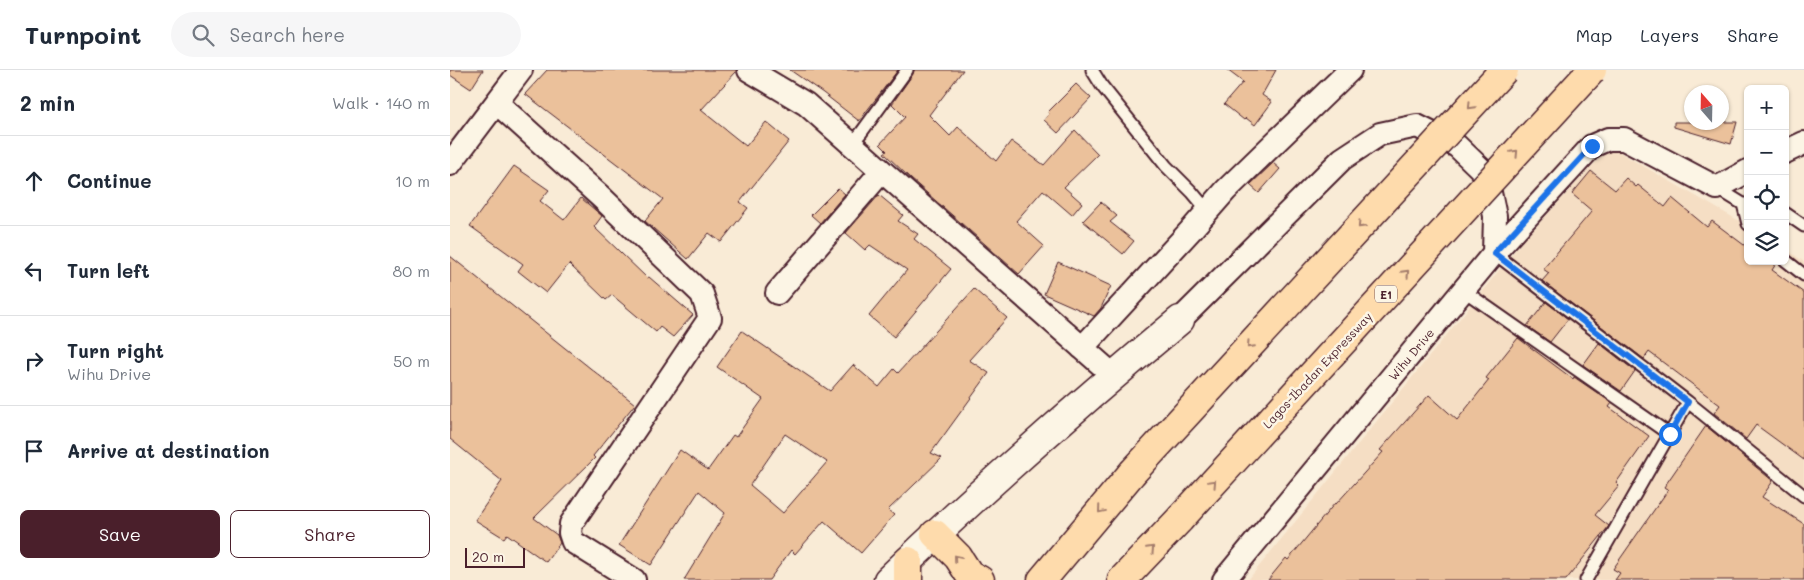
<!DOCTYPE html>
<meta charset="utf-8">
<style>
body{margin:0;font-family:Mali,sans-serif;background:#f6f6f7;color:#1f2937}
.controls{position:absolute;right:15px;top:15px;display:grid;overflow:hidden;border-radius:8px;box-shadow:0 1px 4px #0004}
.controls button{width:45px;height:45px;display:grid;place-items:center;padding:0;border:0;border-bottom:1px solid #e0e1e3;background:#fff;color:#1f2937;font:25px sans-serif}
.compass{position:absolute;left:1234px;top:15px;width:45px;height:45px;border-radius:50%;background:#fff;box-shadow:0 1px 4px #0004;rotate:340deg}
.scale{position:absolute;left:15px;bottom:12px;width:60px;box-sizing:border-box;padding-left:5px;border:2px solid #4a1f2b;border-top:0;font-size:14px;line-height:18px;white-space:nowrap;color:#4a1f2b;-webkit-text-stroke:4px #fcf5e5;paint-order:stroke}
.stop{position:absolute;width:15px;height:15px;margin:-11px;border:4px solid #1a73e8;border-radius:50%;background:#fff}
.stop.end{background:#1a73e8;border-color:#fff;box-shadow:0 1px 5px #0008}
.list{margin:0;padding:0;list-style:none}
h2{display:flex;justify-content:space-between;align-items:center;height:65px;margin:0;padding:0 20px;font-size:21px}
h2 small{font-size:16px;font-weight:400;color:#747a83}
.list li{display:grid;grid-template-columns:32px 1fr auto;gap:15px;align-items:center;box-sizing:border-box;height:90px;padding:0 20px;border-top:1px solid #e0e1e3}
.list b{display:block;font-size:19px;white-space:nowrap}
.list p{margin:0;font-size:16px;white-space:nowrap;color:#747a83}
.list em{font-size:16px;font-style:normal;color:#747a83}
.actions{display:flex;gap:10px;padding:15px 20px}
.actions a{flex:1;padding:11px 0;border:1px solid #4a1f2b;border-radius:8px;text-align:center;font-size:18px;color:#4a1f2b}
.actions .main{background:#4a1f2b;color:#fff}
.icon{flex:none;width:28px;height:28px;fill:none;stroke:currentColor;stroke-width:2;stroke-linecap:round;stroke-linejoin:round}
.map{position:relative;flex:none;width:1354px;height:510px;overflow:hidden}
header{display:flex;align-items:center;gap:30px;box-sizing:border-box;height:70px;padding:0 25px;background:#fff;border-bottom:1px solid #e0e1e3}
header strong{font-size:24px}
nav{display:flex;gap:28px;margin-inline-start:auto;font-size:18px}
.search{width:350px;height:45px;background:#f6f6f7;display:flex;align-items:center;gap:12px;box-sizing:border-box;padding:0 18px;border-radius:28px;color:#747a83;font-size:19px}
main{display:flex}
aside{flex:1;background:#fff}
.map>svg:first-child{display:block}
.built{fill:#f5dec4}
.building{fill:#ebc19b;stroke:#4a1f2b;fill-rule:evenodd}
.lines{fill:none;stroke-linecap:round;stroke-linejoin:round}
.service-casing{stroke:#4a1f2b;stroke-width:15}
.minor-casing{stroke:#4a1f2b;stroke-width:26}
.secondary-casing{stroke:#4a1f2b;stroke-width:31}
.motorway-casing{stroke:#4a1f2b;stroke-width:31}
.service{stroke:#fcf5e5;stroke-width:11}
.minor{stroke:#fcf5e5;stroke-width:22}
.secondary{stroke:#fcf5e5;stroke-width:28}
.motorway{stroke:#fedbac;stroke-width:28}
.motorway-bridge-casing{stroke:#4a1f2b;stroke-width:31;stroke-linecap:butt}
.motorway-bridge{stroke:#fedbac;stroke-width:28}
.oneway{stroke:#a47d6c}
.route{stroke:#1a73e8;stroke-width:6}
.labels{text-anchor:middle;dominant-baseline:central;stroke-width:5;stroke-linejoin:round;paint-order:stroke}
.shield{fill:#fcf5e5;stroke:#7f5f63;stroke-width:1}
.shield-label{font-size:11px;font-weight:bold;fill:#4a1f2b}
.street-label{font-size:12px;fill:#4a1f2b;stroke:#fcf5e5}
</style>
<header>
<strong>Turnpoint</strong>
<div class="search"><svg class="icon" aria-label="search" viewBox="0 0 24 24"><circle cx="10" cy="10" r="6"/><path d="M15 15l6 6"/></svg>Search here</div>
<nav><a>Map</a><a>Layers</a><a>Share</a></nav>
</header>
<main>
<aside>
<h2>2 min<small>Walk · 140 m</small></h2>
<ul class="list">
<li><svg class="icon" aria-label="ahead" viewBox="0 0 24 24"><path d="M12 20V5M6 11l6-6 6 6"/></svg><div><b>Continue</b></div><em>10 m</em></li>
<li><svg class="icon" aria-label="left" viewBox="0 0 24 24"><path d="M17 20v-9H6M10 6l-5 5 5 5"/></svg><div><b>Turn left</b></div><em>80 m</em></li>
<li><svg class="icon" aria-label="right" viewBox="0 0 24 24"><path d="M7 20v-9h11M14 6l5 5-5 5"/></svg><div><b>Turn right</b><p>Wihu Drive</p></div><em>50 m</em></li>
<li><svg class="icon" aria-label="arrive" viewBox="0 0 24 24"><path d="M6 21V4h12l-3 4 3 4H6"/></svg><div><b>Arrive at destination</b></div></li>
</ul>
<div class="actions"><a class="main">Save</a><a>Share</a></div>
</aside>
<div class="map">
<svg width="1354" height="510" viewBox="0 0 1354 510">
<rect width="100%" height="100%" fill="#f9ebd6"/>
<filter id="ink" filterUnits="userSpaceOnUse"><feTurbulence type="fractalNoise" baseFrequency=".02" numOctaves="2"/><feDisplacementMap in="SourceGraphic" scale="10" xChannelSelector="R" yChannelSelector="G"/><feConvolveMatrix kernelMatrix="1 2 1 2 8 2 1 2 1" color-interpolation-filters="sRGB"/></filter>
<g filter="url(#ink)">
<path class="built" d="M1160,77L1298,156V191H1335V178L1354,192V510H798L1072,172Z"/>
<path class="building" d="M0,0H33L21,19L0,5Z
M97,0H286V2L251,40L296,76L316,52L339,71L290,132L298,138L271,172L259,163L238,189L195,151L213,129L75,24Z
M340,0H448L409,51L373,23Z
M464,0H513L479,45L500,66L508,57L546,91L561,71L594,95L625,60L648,84L614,117L632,133L622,145L593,120L566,151L594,176L569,204L461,109L434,83L437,81L430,74L455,47L442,34L463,4Z
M777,0H826L812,25L822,32L805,55L796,48L794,50L774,34L793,12Z
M626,14L641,28L608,63L594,50L599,44L598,42Z
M1224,52H1287L1281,74L1224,57Z
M823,93L830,99L809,123L800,115Z
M64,96L99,120L90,131L114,150L131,128L152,146L144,157L197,208L199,207L243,245L223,267L210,257L206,262L162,225L156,230L119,194L96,223L68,201L73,194L20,156Z
M1141,101L1165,120L1176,108L1186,117L1188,115L1215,137L1222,128L1257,157L1262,151L1298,178V191H1328L1322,200L1354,223V390L1306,355L1296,369L1264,343L1270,335L1199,282L1194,289L1092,211L1099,203L1093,199L1142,141L1122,124Z
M388,118L395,124L370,153L361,145Z
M429,125L453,145L448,151L468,164L464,169L501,199L444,267L419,246L457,200L420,175L415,180L396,163Z
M651,132L667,146L660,152L684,171L673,184L633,151Z
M0,186L185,334L143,386L145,388L84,448L107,465L110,473L96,492L57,464L54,468L25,450L52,411L0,369Z
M608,192L661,216L651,238L644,246L594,224Z
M524,219L557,248L519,290L539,303L481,383L492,388L438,440L444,445L411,483L374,451L345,484L341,480L319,510H234L275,443L249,421L201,495L169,475L230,380L258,400L283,365L286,367L313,329L267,297L292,261L380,321L403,295L429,317L444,299L448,303ZM335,364L377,392L333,443L300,415Z
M1096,232L1118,249L1100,272L1077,256Z
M1068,268L1123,309L1124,307L1162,333L1159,337L1199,366L1166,413L1169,416L1145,445L1159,456L1116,510H818L836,488L838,490L885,433L886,434L933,382L930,380L979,325L1007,350L1039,310L1036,308Z
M1149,273L1185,301L1171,321L1133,295Z
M1256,356L1323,411L1312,427L1354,454V510H1165L1170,503L1163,499L1218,420L1214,417Z"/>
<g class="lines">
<defs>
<path id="service" d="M642,0L652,16L716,96L742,122L758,141
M401,74L411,63L457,0
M1267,118L1293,134H1298
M1293,134L1298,154
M1335,143L1354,156
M1044,183L1238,332L1354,426
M1335,190L1354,205
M1013,220L1219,364
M1136,510L1238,332"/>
<path id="minor" d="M299,0L356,34L663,305
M47,33L152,128L252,224L260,248L121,454L120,463L123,472L184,510
M1335,82L1354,73
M0,94L71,0
M327,223L432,101
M730,250L892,89L930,64L967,56L1007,76L1036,104L1045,146L1044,183
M632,278L741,160L776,120L900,0
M774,510L1044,183L1142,76L1158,69H1174L1267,118L1298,101"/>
<path id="secondary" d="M438,510C532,419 630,333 730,250"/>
<path id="motorway" d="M485,464L508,487L519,504L530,510
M458,491V510
M592,510L682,403
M672,510L730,449"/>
</defs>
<use href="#service" class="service-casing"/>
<use href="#minor" class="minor-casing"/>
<use href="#secondary" class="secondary-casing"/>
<use href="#motorway" class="motorway-casing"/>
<use href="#service" class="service"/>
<use href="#minor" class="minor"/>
<use href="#secondary" class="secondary"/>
<use href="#motorway" class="motorway"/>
<defs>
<path id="motorway-bridge" d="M682,403L1054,0
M730,449L1142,0"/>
</defs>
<use href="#motorway-bridge" class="motorway-bridge-casing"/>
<use href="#motorway-bridge" class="motorway-bridge"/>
</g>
<defs><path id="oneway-chevron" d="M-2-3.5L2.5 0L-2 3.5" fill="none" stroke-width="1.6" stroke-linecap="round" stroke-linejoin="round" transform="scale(1.25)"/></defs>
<g class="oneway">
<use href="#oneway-chevron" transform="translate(1021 36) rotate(133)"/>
<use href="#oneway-chevron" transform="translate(1065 83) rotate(-47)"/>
<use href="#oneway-chevron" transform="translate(911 155) rotate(133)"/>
<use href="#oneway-chevron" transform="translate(956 203) rotate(-47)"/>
<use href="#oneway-chevron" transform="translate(800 275) rotate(133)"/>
<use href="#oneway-chevron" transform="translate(763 413) rotate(-47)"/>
<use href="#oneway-chevron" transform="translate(651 440) rotate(130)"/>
<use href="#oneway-chevron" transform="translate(701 479) rotate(-47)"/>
<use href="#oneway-chevron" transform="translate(507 488) rotate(-130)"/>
</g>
</g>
<g class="lines" filter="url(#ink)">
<path class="route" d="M1142,76L1044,183L1238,332L1220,364"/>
</g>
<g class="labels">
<rect class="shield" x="925" y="215.5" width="22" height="17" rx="4"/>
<g class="shield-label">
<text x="936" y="224">E1</text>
</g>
<g class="street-label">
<text transform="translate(961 284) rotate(-50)">Wihu Drive</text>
<text transform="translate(867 300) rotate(-47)">Lagos-Ibadan Expressway</text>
</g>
</g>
</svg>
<div class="controls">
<button>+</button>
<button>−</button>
<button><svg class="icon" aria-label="locate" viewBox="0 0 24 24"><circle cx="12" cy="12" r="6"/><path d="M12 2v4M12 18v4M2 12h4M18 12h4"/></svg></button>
<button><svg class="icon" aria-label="layers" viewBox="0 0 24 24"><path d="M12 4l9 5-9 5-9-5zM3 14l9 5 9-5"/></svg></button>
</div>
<svg class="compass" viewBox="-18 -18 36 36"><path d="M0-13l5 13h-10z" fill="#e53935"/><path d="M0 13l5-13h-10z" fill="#747a83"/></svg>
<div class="scale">20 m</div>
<div class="stop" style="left:1220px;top:364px"></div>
<div class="stop end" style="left:1142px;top:76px"></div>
</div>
</main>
